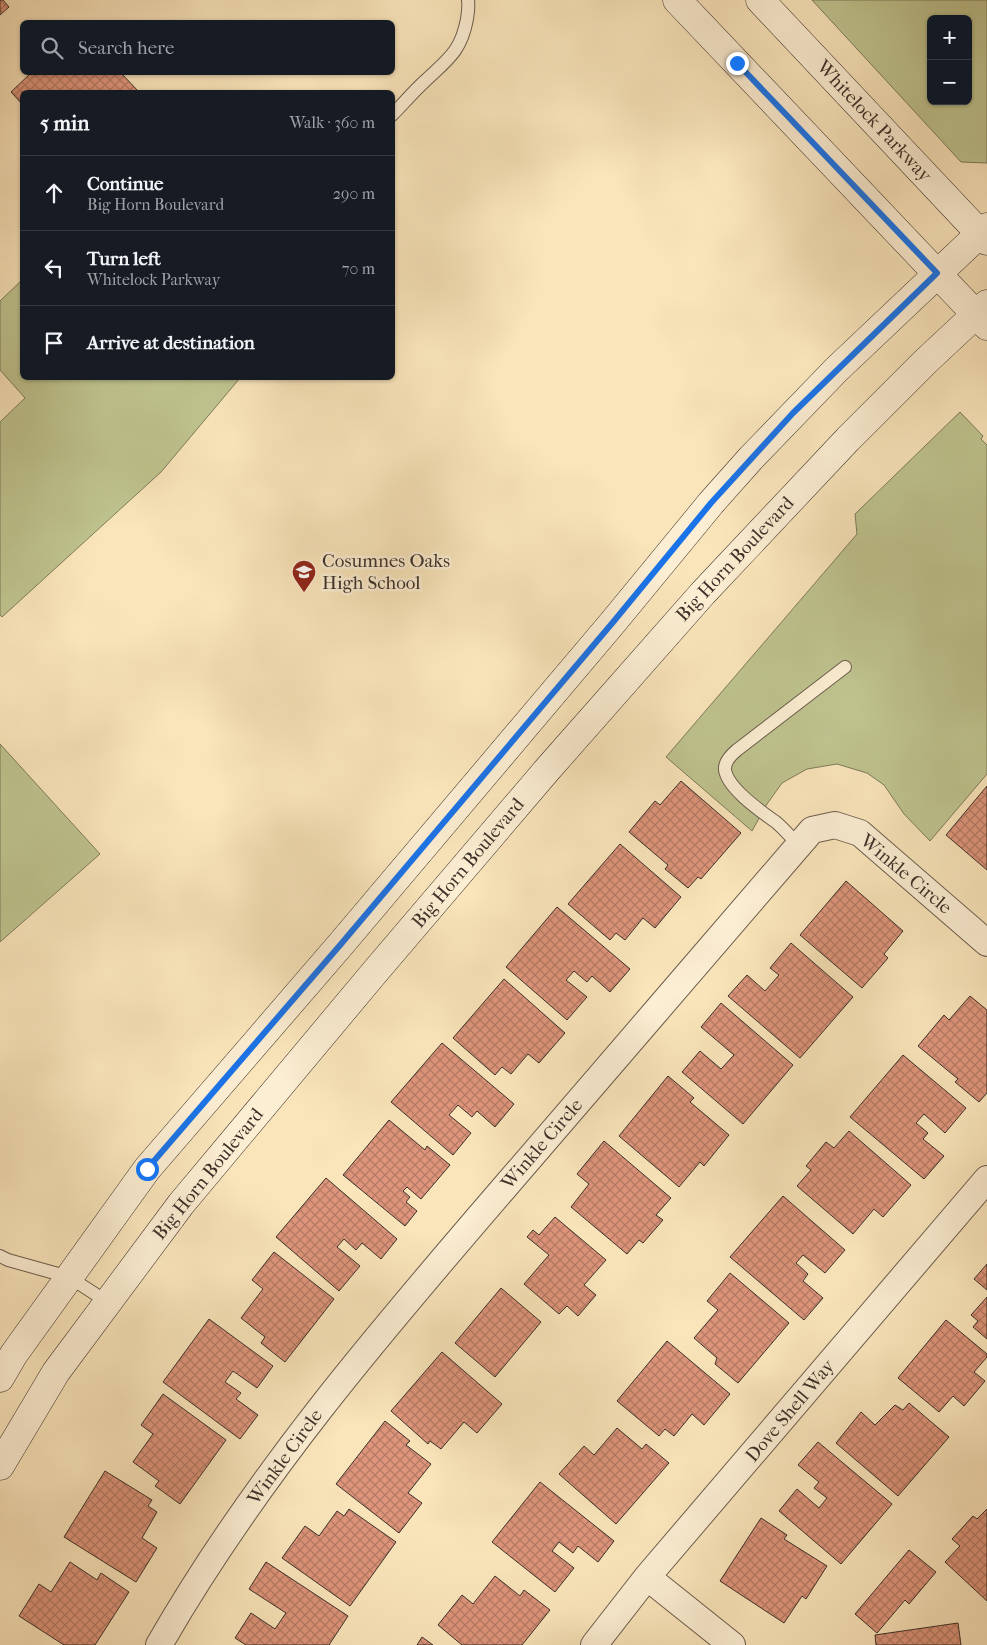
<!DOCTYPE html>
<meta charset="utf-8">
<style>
body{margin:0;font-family:"IM FELL French Canon",serif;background:#20242c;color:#f1f3f6}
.controls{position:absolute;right:15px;top:15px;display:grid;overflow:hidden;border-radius:8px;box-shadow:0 1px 4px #0004}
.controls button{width:45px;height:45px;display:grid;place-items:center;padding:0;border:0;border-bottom:1px solid #363941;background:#171b24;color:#f1f3f6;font:25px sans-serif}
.stop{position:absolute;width:15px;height:15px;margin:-11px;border:4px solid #1a73e8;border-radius:50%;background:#fff}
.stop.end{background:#1a73e8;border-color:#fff;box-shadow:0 1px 5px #0008}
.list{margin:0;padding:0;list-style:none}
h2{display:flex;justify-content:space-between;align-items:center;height:65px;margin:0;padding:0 20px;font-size:21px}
h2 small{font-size:16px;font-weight:400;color:#9ea1a6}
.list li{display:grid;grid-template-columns:32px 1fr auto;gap:15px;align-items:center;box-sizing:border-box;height:75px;padding:0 20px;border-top:1px solid #363941}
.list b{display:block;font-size:19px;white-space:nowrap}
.list p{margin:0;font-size:16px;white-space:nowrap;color:#9ea1a6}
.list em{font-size:16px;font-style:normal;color:#9ea1a6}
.icon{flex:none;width:28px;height:28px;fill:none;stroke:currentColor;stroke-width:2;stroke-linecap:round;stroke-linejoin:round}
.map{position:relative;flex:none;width:987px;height:1645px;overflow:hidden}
.search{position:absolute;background:#171b24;box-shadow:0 1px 4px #0004;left:20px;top:20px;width:375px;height:55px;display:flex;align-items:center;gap:12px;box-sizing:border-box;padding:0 18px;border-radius:8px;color:#9ea1a6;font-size:19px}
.panel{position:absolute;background:#171b24;box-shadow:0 1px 4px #0004;left:20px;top:90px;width:375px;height:290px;border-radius:8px}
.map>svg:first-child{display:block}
.grass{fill:#bfc48f;stroke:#7d7a5c;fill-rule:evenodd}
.building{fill:url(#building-cross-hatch);stroke:#3b3029}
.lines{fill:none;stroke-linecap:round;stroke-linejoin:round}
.lane-casing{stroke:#6b5d4e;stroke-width:14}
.street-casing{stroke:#6b5d4e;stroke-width:28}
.secondary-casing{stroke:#3b3029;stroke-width:29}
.lane{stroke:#fceed3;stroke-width:12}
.street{stroke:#fceed3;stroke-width:26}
.secondary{stroke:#fceed3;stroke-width:28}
.route{stroke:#1a73e8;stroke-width:6}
.labels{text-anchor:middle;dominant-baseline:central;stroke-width:5;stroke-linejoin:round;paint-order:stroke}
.street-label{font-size:19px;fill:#3b3029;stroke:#fceed3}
.poi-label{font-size:19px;fill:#3b3029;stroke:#fceed3;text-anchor:start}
</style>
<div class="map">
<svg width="987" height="1645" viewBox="0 0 987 1645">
<defs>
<pattern id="building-cross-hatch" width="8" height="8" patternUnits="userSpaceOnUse" patternTransform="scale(1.25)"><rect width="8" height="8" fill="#de957b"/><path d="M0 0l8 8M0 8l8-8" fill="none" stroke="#b57a65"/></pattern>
</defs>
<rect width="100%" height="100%" fill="#fae5bb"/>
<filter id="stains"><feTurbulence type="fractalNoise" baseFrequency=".004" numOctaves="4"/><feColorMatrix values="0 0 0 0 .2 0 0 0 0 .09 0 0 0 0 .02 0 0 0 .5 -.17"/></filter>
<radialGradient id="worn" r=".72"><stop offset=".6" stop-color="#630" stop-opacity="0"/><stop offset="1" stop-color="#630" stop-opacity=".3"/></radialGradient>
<path class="grass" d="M812,0H987V163L961,162ZM931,19H968V101H931Z
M22,280V378H240L161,472L2,617L0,615V422L25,398L0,370V301Z
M960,412L983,436L981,439L987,445V774L930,841L904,814L884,785L867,773L837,764L807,769L782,783L767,804L752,831L666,757L857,534L855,514Z
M0,744L100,854L0,942Z"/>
<path class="building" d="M0,0H3L9,7L0,15Z
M32,72H120L139,92H22V104L11,92Z
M681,781L741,833L701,879L698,877L688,888L665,869L668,865L629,832L655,801L660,805Z
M987,786V870L946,835Z
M620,844L681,897L655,928L643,918L625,940L616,933L610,940L568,904Z
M846,881L903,931L884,954L888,958L862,988L800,935Z
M557,907L630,969L610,992L592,976L587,982L574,971L566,980L587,997L567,1020L506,967Z
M791,943L853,997L800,1058L728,996L747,975L765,991L779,975L770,968Z
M504,979L565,1033L539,1063L528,1054L511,1074L502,1067L495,1075L453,1038Z
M970,996L987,1010V1093L979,1102L955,1082L958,1079L918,1046L944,1015L949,1020Z
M721,1003L793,1065L743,1124L682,1072L700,1051L721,1069L734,1055L701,1027Z
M442,1043L514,1104L495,1127L477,1111L472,1117L458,1105L449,1115L471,1133L453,1155L391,1102Z
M903,1055L966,1108L945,1133L924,1114L916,1123L928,1133L923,1139L944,1156L924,1179L850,1117Z
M668,1076L694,1098L690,1102L729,1135L704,1166L700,1162L679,1187L619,1136Z
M389,1120L425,1150L427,1146L450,1165L421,1199L407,1187L403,1191L410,1197L406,1202L417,1211L405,1226L343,1175Z
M849,1131L911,1185L883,1217L874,1209L853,1234L797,1186L811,1170L806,1166L826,1142L834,1148Z
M604,1141L671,1198L656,1215L663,1220L643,1243L639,1240L627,1254L571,1207L589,1184L577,1174Z
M326,1178L397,1239L381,1259L362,1243L356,1250L344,1239L337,1247L360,1266L339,1291L276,1237Z
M783,1196L845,1250L825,1273L803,1255L796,1263L808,1274L803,1281L823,1298L804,1320L730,1257Z
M555,1217L606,1260L584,1285L596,1295L578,1316L567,1306L559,1314L524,1284L549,1255L527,1237L533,1230L539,1235Z
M274,1252L334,1299L285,1362L261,1343L265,1337L241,1318L263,1289L252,1280Z
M987,1264V1290L974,1279Z
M730,1273L789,1323L738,1383L715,1364L717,1358L694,1338L718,1310L707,1301Z
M501,1288L541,1322L495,1377L455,1343Z
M987,1297V1339L973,1327L978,1321L971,1315Z
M209,1319L273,1366L257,1388L233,1371L225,1382L241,1393L236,1399L258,1415L240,1439L163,1382Z
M946,1320L987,1354V1357L974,1372L985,1381L964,1406L953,1396L939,1412L898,1378Z
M667,1341L730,1394L704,1425L692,1414L674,1436L665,1429L659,1436L617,1401Z
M442,1352L502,1404L477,1433L464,1422L441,1449L430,1441L428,1444L391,1411Z
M163,1394L226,1440L180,1504L155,1486L159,1481L133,1462L153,1434L141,1425Z
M909,1403L949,1437L898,1496L836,1443L861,1412L875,1425L895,1405L903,1410Z
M385,1421L410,1441L406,1445L431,1464L408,1493L422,1503L399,1533L336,1484Z
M617,1428L642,1449L646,1444L669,1463L616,1524L559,1474L584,1446L594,1455Z
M818,1442L892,1504L841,1564L779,1511L797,1489L819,1508L827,1498L814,1488L819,1482L798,1465Z
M105,1471L152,1500L148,1506L157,1512L142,1538L157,1548L136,1582L64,1537Z
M540,1482L614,1541L598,1562L578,1546L573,1553L559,1542L552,1551L574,1568L555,1592L492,1542Z
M349,1509L396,1542L350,1606L282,1558L305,1526L319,1536L337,1511L344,1516Z
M987,1509V1601L945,1562L960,1546L952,1539L973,1516L977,1519Z
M761,1518L787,1535L784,1539L827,1566L806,1599L802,1596L784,1623L720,1581Z
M909,1550L936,1572L909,1604L905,1600L877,1633L855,1614Z
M70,1562L97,1580L101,1573L129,1592L95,1645H64L19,1616L39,1584L51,1592Z
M266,1562L348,1616L329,1645H246L235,1638L251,1613L275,1629L286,1613L249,1589Z
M495,1576L520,1596L524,1590L550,1610L522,1645H462L438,1625L462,1595L473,1604Z
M958,1623L961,1645H876L875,1635Z
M422,1637L433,1645H417Z"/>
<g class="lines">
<defs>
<path id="lane" d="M392,115C403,104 413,92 425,81C447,60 461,52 467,19C468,12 469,7 468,0
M799,846C792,838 785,830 777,823C762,812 728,789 725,770C724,762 731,755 737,750L845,667
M0,1256L8,1260L69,1277L109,1303"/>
<path id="street" d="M647,1577L732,1645
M159,1645C254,1479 379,1333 504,1188C607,1069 709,949 812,830L835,825L860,833L987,943
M594,1645L647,1577L987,1179"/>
<path id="secondary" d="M677,0L987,326
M760,0L987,241
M0,1378L14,1354L147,1169L341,944L614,621L711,503L751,458L836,370L987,227
M0,1466L56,1372L181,1204L374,973L547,770L703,593L848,439L925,362L987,304"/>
</defs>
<use href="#lane" class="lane-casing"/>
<use href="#street" class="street-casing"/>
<use href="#secondary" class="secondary-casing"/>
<use href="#lane" class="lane"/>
<use href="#street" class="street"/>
<use href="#secondary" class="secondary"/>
</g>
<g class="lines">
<path class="route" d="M147,1169L341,944L614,621L711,503L793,413L937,273L737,63"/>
</g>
<defs>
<symbol id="school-pin" viewBox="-11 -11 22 30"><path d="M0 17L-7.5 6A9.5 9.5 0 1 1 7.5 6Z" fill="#8f2418" stroke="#fceed3"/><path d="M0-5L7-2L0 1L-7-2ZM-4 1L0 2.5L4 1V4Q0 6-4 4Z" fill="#fff"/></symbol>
</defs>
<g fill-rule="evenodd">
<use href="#school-pin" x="290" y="558" width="28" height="38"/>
</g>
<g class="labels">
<g class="street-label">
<text transform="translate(874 121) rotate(47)">Whitelock Parkway</text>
<text transform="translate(735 559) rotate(-47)">Big Horn Boulevard</text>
<text transform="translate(468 863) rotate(-50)">Big Horn Boulevard</text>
<text transform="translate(906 874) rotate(40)">Winkle Circle</text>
<text transform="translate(542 1144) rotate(-49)">Winkle Circle</text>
<text transform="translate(208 1174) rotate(-51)">Big Horn Boulevard</text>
<text transform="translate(790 1411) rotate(-50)">Dove Shell Way</text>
<text transform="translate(285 1457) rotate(-54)">Winkle Circle</text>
</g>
<g class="poi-label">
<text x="322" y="561">Cosumnes Oaks<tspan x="322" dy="22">High School</tspan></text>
</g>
</g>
<rect width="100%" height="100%" filter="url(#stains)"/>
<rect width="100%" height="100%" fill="url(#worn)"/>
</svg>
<div class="controls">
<button>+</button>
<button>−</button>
</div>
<div class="stop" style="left:147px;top:1169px"></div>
<div class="stop end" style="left:737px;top:63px"></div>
<div class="search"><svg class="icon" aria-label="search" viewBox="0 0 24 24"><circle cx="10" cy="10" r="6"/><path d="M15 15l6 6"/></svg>Search here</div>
<section class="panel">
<h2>5 min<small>Walk · 360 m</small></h2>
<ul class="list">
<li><svg class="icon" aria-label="ahead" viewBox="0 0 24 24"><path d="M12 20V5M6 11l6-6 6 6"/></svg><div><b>Continue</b><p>Big Horn Boulevard</p></div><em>290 m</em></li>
<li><svg class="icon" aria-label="left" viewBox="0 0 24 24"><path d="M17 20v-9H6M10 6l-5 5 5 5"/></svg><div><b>Turn left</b><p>Whitelock Parkway</p></div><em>70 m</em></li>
<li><svg class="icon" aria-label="arrive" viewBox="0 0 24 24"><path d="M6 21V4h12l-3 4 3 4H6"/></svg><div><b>Arrive at destination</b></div></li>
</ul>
</section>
</div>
